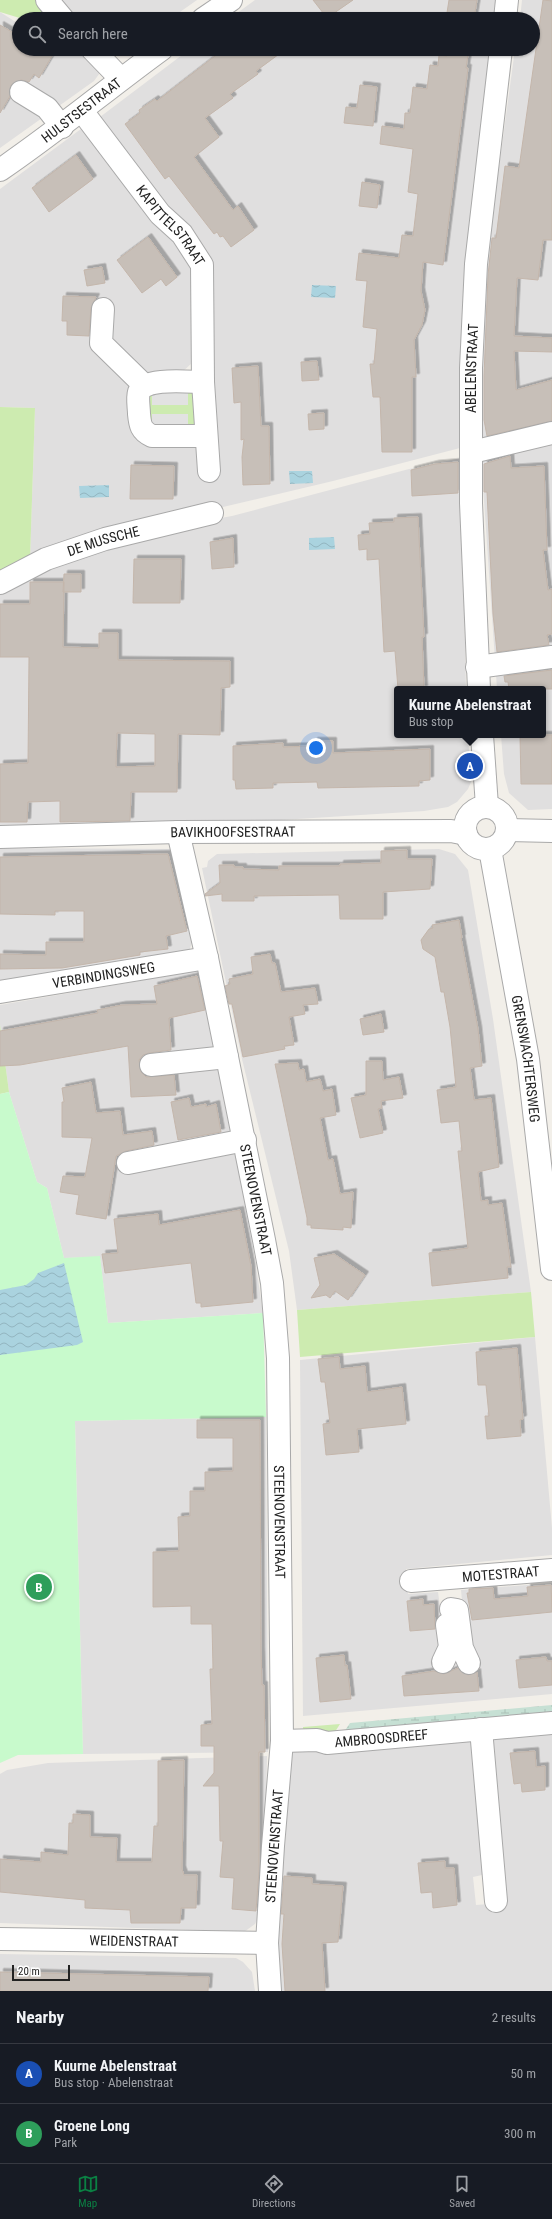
<!DOCTYPE html>
<meta charset="utf-8">
<style>
body{margin:0;font-family:"Roboto Condensed",sans-serif;background:#20242c;color:#f1f3f6}
.scale{position:absolute;left:12px;bottom:10px;width:58px;box-sizing:border-box;padding-left:4px;border:2px solid #222;border-top:0;font-size:11px;line-height:14px;white-space:nowrap;color:#222;-webkit-text-stroke:3px #fff;paint-order:stroke}
.you{position:absolute;left:316px;top:748px;width:14px;height:14px;margin:-10px;border:3px solid #fff;border-radius:50%;background:#1a73e8;box-shadow:0 0 0 6px #1a73e833}
.badge{display:grid;place-items:center;width:26px;height:26px;border-radius:50%;background:#0b8043;color:#fff;font-size:13px;font-weight:700}
.pin{position:absolute;translate:-50% -50%;border:2px solid #fff;box-shadow:0 1px 4px #0006}
.popup{position:absolute;left:394px;top:686px;width:152px;height:52px;box-sizing:border-box;display:grid;place-content:center;border-radius:4px;background:#171b24;filter:drop-shadow(0 1px 3px #0005);font-size:13px;white-space:nowrap;color:#9ea1a6}
.popup b{font-size:15px;color:#f1f3f6}
.popup::after{content:'';position:absolute;left:50%;top:100%;margin-left:-8px;border:8px solid transparent;border-top-color:#171b24}
.list{margin:0;padding:0;list-style:none}
h2{display:flex;justify-content:space-between;align-items:center;height:52px;margin:0;padding:0 16px;font-size:17px}
h2 small{font-size:13px;font-weight:400;color:#9ea1a6}
.list li{display:grid;grid-template-columns:26px 1fr auto;gap:12px;align-items:center;box-sizing:border-box;height:60px;padding:0 16px;border-top:1px solid #363941}
.list b{display:block;font-size:15px;white-space:nowrap}
.list p{margin:0;font-size:13px;white-space:nowrap;color:#9ea1a6}
.list em{font-size:13px;font-style:normal;color:#9ea1a6}
.icon{flex:none;width:22px;height:22px;fill:none;stroke:currentColor;stroke-width:2;stroke-linecap:round;stroke-linejoin:round}
.map{position:relative;flex:none;width:552px;height:1991px;overflow:hidden}
.search{position:absolute;background:#171b24;box-shadow:0 1px 3px #0004;left:12px;right:12px;top:12px;height:44px;display:flex;align-items:center;gap:10px;box-sizing:border-box;padding:0 14px;border-radius:22px;color:#9ea1a6;font-size:15px}
.sheet{height:172px;background:#171b24}
nav{display:flex;justify-content:space-around;align-items:center;box-sizing:border-box;height:56px;border-top:1px solid #363941;background:#171b24;font-size:11px;color:#9ea1a6}
nav a{display:grid;justify-items:center;gap:2px}
nav .on{color:#0b8043}
.map>svg:first-child{display:block}
.residential{fill:#e0dfdf}
.grass{fill:#cdebb0}
.wetland{fill:url(#wetland-marsh)}
.park{fill:#c8facc}
.parking{fill:#e2e2e2}
.water{fill:url(#water-waves)}
.building{fill:#c7bfb8;stroke:#c4b6ab;fill-rule:evenodd;filter:url(#shadow)}
.lines{fill:none;stroke-linecap:round;stroke-linejoin:round}
.minor-casing{stroke:#a9a9a9;stroke-width:24}
.minor{stroke:#fff;stroke-width:22}
.labels{text-anchor:middle;dominant-baseline:central;stroke-width:3;stroke-linejoin:round;paint-order:stroke}
.street-label{font-size:14px;fill:#222;stroke:#fff}
</style>
<div class="map">
<svg width="552" height="1991" viewBox="0 0 552 1991">
<defs>
<pattern id="wetland-marsh" width="20" height="14" patternUnits="userSpaceOnUse"><rect width="20" height="14" fill="#c6e0d4"/><path d="M1 5h8M5 5V1M11 12h8M15 12V8" fill="none" stroke="#aac0b6"/></pattern>
<pattern id="water-waves" width="16" height="10" patternUnits="userSpaceOnUse"><rect width="16" height="10" fill="#aad3df"/><path d="M0 5q4-4 8 0t8 0" fill="none" stroke="#92b5bf"/></pattern>
<filter id="shadow"><feDropShadow dx="3.5" dy="-3.5" stdDeviation="0" flood-color="#0004"/></filter>
</defs>
<rect width="100%" height="100%" fill="#f2efe9"/>
<path class="residential" d="M58,0H197L170,19H74Z
M255,0H499L497,19H229Z
M522,0H552V427L483,441L479,427V356L491,226L515,49H533V19H520Z
M0,12L19,24V49H81L102,70L94,81L0,148Z
M190,49H493L474,179L465,266L460,448L333,481L223,507L198,509L30,560L35,408L0,407V189L85,126L194,263V361L178,376L144,375L201,445L202,475L219,477L220,463H215L208,257L163,205L100,117Z
M552,441V809L528,810L509,793L504,774L501,735H543V689H497L481,457Z
M461,458L466,689H397V735H468L471,782L468,789L457,802L448,807L424,811L218,824L0,828V588L46,567L177,526L232,516L409,469Z
M0,848L174,849L192,942L189,952L0,983Z
M439,849L455,854L468,870L493,1019L531,1292L297,1310L289,1251L242,1059L202,868L207,867L208,861L217,854Z
M202,970L243,1179L263,1313L108,1323L100,1257L64,1258L47,1188L37,1182L9,1092L0,1025V1005Z
M535,1337L552,1528V1555L406,1569L408,1594L438,1592L441,1614L463,1612L461,1590L552,1583V1694L303,1716L300,1360Z
M266,1417L268,1752L83,1754L75,1421Z
M552,1729V1991H277L275,1946L280,1851L285,1846L289,1752L467,1738L475,1746L486,1871L482,1875L473,1877L476,1905L503,1903L488,1733Z
M267,1756L266,1816L259,1916L255,1924L244,1932L0,1923V1774L7,1770L48,1763Z
M0,1954L236,1958L243,1962L252,1972L255,1991H0Z"/>
<path class="grass" d="M0,0H39L50,19H23L0,12Z
M149,390L152,391V404L188,405V391H191L196,395V423L188,428V414H152V427L145,423Z
M0,407L35,408L30,560L0,575Z
M0,1025L9,1092L0,1094Z
M531,1292L535,1337L300,1357L297,1310Z
M340,1724L333,1735L303,1733V1727Z"/>
<path class="wetland" d="M552,1705V1715L342,1735L350,1723Z"/>
<path class="park" d="M9,1092L37,1182L47,1188L64,1258L100,1256L108,1323L263,1313L266,1417L75,1421L83,1754L18,1755L0,1763V1094Z"/>
<path class="parking" d="M152,391H188V405H152Z
M152,414H188V428L152,427Z"/>
<path class="water" d="M312,285L336,286L335,298L311,297Z
M289,471H312L313,483L290,484Z
M109,485V497L80,498L79,486Z
M334,537L335,549L309,550V538Z
M64,1263L83,1342L77,1345L0,1355V1290L26,1285L34,1279L38,1273Z"/>
<path class="building" d="M313,0H353L327,18Z
M449,0H477L474,19H446Z
M543,0L552,1V240H543L538,280L517,278L514,336L552,338V352L514,351L516,390L552,380V421L487,436L484,420V376L488,275L492,238H496L505,166L519,168Z
M0,25L19,36V49H40L52,56L39,78L34,74L29,82L21,80L11,85L10,96L0,113Z
M224,49H286L256,71L258,74L230,94L233,98L205,118L219,137L194,157L233,210L238,206L254,230L231,247L223,236L220,237L217,232L214,234L169,176L165,179L125,124L140,113L139,110L155,99L157,101Z
M448,49H469L466,68H468L443,265L423,262L421,291L425,310L422,325L414,340L416,377H412V452H382L380,397H373L370,364H374L377,329L363,327L367,281L356,280L359,253L399,258L402,235L413,236L418,194L408,192L413,149L380,144L382,126L404,129L405,113H410L413,87L427,89L430,65L438,66L439,55L447,56Z
M360,85L377,87L373,126L344,123L346,107L357,108Z
M76,155L93,179L49,212L32,188Z
M362,182L380,185L377,208L359,206Z
M148,237L177,277L166,286L161,279L142,293L117,260Z
M102,267L105,283L87,286L84,270Z
M63,296L96,297L91,308L89,336L67,335V321H62Z
M317,361L319,380L302,381L301,362Z
M258,366L261,426H269L270,484L243,485L242,457L244,439L241,440V402L234,403L232,368Z
M324,413V429L309,430L308,414Z
M510,456L511,468L544,466L547,550H543L548,590L552,589V634L547,635L549,645L497,652L493,614L487,492H484V464Z
M458,462V493L412,496L411,470L435,464Z
M131,465L174,466L173,499H130Z
M418,517L424,637H422L424,689H398L395,651L384,652L379,559L367,560V549L359,550L358,535L370,534L369,523L394,522V518Z
M233,538L234,567L212,569L210,542Z
M134,559H181L180,603H133Z
M64,574H81V592H63Z
M30,582H64L63,647L99,648V633H118V660L230,661V687L221,688L220,735L178,734L177,792H131L130,821L60,822V801L28,802L27,822H0V764L28,763L29,657H0V604H30ZM117,733L155,734V766L116,767Z
M552,670V689H509L508,682H505L504,676Z
M520,735H552V784H521Z
M314,741H333V753L430,749V780L419,781V786L318,788L317,782L273,783V788L236,789L235,780H233V746L283,743V747L314,746Z
M407,850V859H432L430,889L383,892V919H340L339,895L254,896V901H222V894L205,896V894L220,883L219,865H234V867H243V869L279,870V866H340V864L381,863V851Z
M168,854L187,931L166,936L168,949L140,952V955L62,968L0,969V954L46,955V942H84V911H55V915L0,914V857Z
M459,920L462,938H461L478,1029L482,1066L470,1068L474,1100L491,1098L499,1167L478,1172L481,1201L488,1200V1205L502,1203L511,1267H507L508,1278L432,1286L429,1253L468,1248L458,1151H462L459,1121L441,1123L437,1090L456,1087L450,1027L444,992H441L435,957L423,949L421,940L429,929L433,928L432,925Z
M270,954L272,963H275L281,992L315,988L318,1004L303,1005L305,1014L289,1017L294,1045L284,1046L285,1049L243,1057L232,1004H229L225,986L230,984L229,979L253,974L251,957Z
M197,976L205,1010L169,1018L171,1050L149,1053L143,1055L139,1060L141,1072L146,1077L174,1075L176,1095L131,1097L128,1046L20,1065L0,1066V1031L98,1013L97,1010L122,1005L157,1004L154,986Z
M381,1014L384,1032L363,1035L360,1019Z
M366,1061H382L383,1080L399,1077L403,1098L381,1101L382,1108L378,1109L383,1133L360,1138L351,1098L366,1095Z
M298,1063L299,1070L304,1069L306,1082L320,1079L323,1091L332,1089L336,1115L320,1118L328,1160L333,1159L340,1194L353,1192L351,1228L343,1227V1230L311,1228V1225H307V1218L275,1064Z
M91,1082L96,1113L120,1111L123,1135L152,1131L154,1145L126,1151L116,1156L106,1219L76,1214L79,1195L60,1192L63,1176L85,1177L92,1138L62,1137V1102H64L62,1088Z
M189,1098L191,1107L206,1104V1107L216,1104L221,1132L178,1140L171,1102Z
M240,1210L251,1266L253,1302L201,1307V1303H196L191,1263L105,1273L102,1254L118,1253L114,1219L158,1214L159,1225Z
M334,1254L365,1275L348,1300L335,1291L330,1298L326,1295L311,1298L320,1285L314,1258Z
M517,1348L523,1419L520,1420L521,1436L487,1439L485,1416H489L486,1385H478L476,1352Z
M339,1357L340,1369L365,1366L367,1392L402,1387L406,1424L357,1429L359,1452L326,1455L323,1424L330,1423L325,1382H321L318,1359Z
M197,1420H260L261,1650L262,1685H264L265,1752H259V1871L256,1911L232,1909L234,1878L220,1877L223,1841H220L219,1786H203L214,1773V1746H201V1725L212,1724L210,1669H213L212,1624H191V1606L153,1607V1552L179,1551L178,1517L190,1516V1491H205V1472L233,1471V1438H197Z
M551,1585L552,1612L472,1620L467,1593H469V1589L493,1588L494,1599L528,1596L527,1587Z
M423,1599V1605L434,1604L435,1629L410,1631L407,1601Z
M344,1655L345,1666L347,1665L351,1699L320,1702L316,1658Z
M546,1657L547,1661H552V1685L519,1688L516,1660Z
M458,1668L468,1675L477,1672L479,1691L404,1696L402,1676L434,1671L444,1674Z
M535,1751L536,1767L545,1766V1790L522,1792L521,1783L514,1784L510,1753Z
M184,1760L182,1869L184,1875H197L196,1908H181L180,1923H131L130,1910L85,1908V1900L0,1892V1859L41,1862V1852L68,1855L69,1823H73V1814L90,1815V1837L117,1838L116,1862H152L154,1826H158V1761Z
M445,1861V1868H454L457,1905L433,1908L432,1892L421,1893L418,1863Z
M284,1876L312,1878V1884L343,1886L338,1942L322,1943L325,1991H285L282,1944L284,1914H281Z
M0,1972L209,1977L208,1991H0Z"/>
<g class="lines">
<defs>
<g id="minor">
<path d="M47,0L63,19"/>
<path d="M203,19L231,0"/>
<path d="M505,19L507,0"/>
<path d="M92,49L121,79"/>
<path d="M21,92L47,108L62,127"/>
<path id="s1" d="M82,111L160,214L182,234L202,265L203,382L209,471"/>
<path id="s2" d="M0,170C56,132 107,89 162,49"/>
<path d="M103,309L101,343L144,385"/>
<path d="M203,382C189,382 145,377 139,392C137,398 139,408 139,414C140,425 141,431 152,436H206"/>
<path d="M472,452L552,433"/>
<path id="s3" d="M0,583L46,559L105,539L212,513"/>
<path d="M477,667L552,657"/>
<path id="s4" d="M479,689L471,503V368L476,264L501,49"/>
<path d="M482,735L487,806"/>
<circle cx="486" cy="828" r="21"/>
<path d="M508,830L552,831"/>
<path id="s5" d="M178,832L207,958L264,1240L272,1283L278,1358L282,1741L273,1846L267,1943L270,1991"/>
<path id="s6" d="M0,837L178,832L451,831L466,834"/>
<path id="s7" d="M490,849L528,1059L552,1269"/>
<path id="s8" d="M0,992L207,958"/>
<path d="M151,1065L227,1057"/>
<path d="M128,1163L245,1140"/>
<path id="s9" d="M411,1581L552,1570"/>
<path d="M451,1609L457,1610L462,1648L469,1663"/>
<path d="M443,1662L450,1647L447,1625"/>
<path d="M481,1729L496,1901"/>
<path id="s10" d="M282,1741L317,1740L327,1743L552,1723"/>
<path id="s11" d="M0,1939L267,1943"/>
</g>
</defs>
<use href="#minor" class="minor-casing"/>
<use href="#minor" class="minor"/>
</g>
<g class="labels">
<g class="street-label">
<text stroke="none"><textPath href="#s2" startOffset="101">HULSTSESTRAAT</textPath></text>
<text stroke="none"><textPath href="#s1" startOffset="145">KAPITTELSTRAAT</textPath></text>
<text stroke="none"><textPath href="#s4" startOffset="321">ABELENSTRAAT</textPath></text>
<text stroke="none"><textPath href="#s3" startOffset="112">DE MUSSCHE</textPath></text>
<text stroke="none"><textPath href="#s6" startOffset="233">BAVIKHOOFSESTRAAT</textPath></text>
<text stroke="none"><textPath href="#s8" startOffset="105">VERBINDINGSWEG</textPath></text>
<text stroke="none"><textPath href="#s7" startOffset="213">GRENSWACHTERSWEG</textPath></text>
<text stroke="none"><textPath href="#s5" startOffset="376">STEENOVENSTRAAT</textPath></text>
<text stroke="none"><textPath href="#s5" startOffset="700">STEENOVENSTRAAT</textPath></text>
<text stroke="none"><textPath href="#s9" startOffset="90">MOTESTRAAT</textPath></text>
<text stroke="none"><textPath href="#s10" startOffset="100">AMBROOSDREEF</textPath></text>
<text transform="translate(274 1846) rotate(-86)">STEENOVENSTRAAT</text>
<text stroke="none"><textPath href="#s11" startOffset="134">WEIDENSTRAAT</textPath></text>
</g>
</g>
</svg>
<div class="scale">20 m</div>
<div class="you"></div>
<div class="pin badge" style="left:470px;top:766px;background:#1a4fb4">A</div>
<div class="popup"><b>Kuurne Abelenstraat</b>Bus stop</div>
<div class="pin badge" style="left:39px;top:1587px;background:#2e9e5b">B</div>
<div class="search"><svg class="icon" aria-label="search" viewBox="0 0 24 24"><circle cx="10" cy="10" r="6"/><path d="M15 15l6 6"/></svg>Search here</div>
</div>
<section class="sheet">
<h2>Nearby<small>2 results</small></h2>
<ul class="list">
<li><span class="badge" style="background:#1a4fb4">A</span><div><b>Kuurne Abelenstraat</b><p>Bus stop · Abelenstraat</p></div><em>50 m</em></li>
<li><span class="badge" style="background:#2e9e5b">B</span><div><b>Groene Long</b><p>Park</p></div><em>300 m</em></li>
</ul>
</section>
<nav>
<a class="on"><svg class="icon" aria-label="map" viewBox="0 0 24 24"><path d="M3 6l6-2 6 2 6-2v14l-6 2-6-2-6 2zM9 4v14M15 6v14"/></svg>Map</a>
<a><svg class="icon" aria-label="directions" viewBox="0 0 24 24"><path d="M12 3l9 9-9 9-9-9zM9 14v-3h6M13 9l2 2-2 2"/></svg>Directions</a>
<a><svg class="icon" aria-label="saved" viewBox="0 0 24 24"><path d="M7 4h10v16l-5-4-5 4z"/></svg>Saved</a>
</nav>
